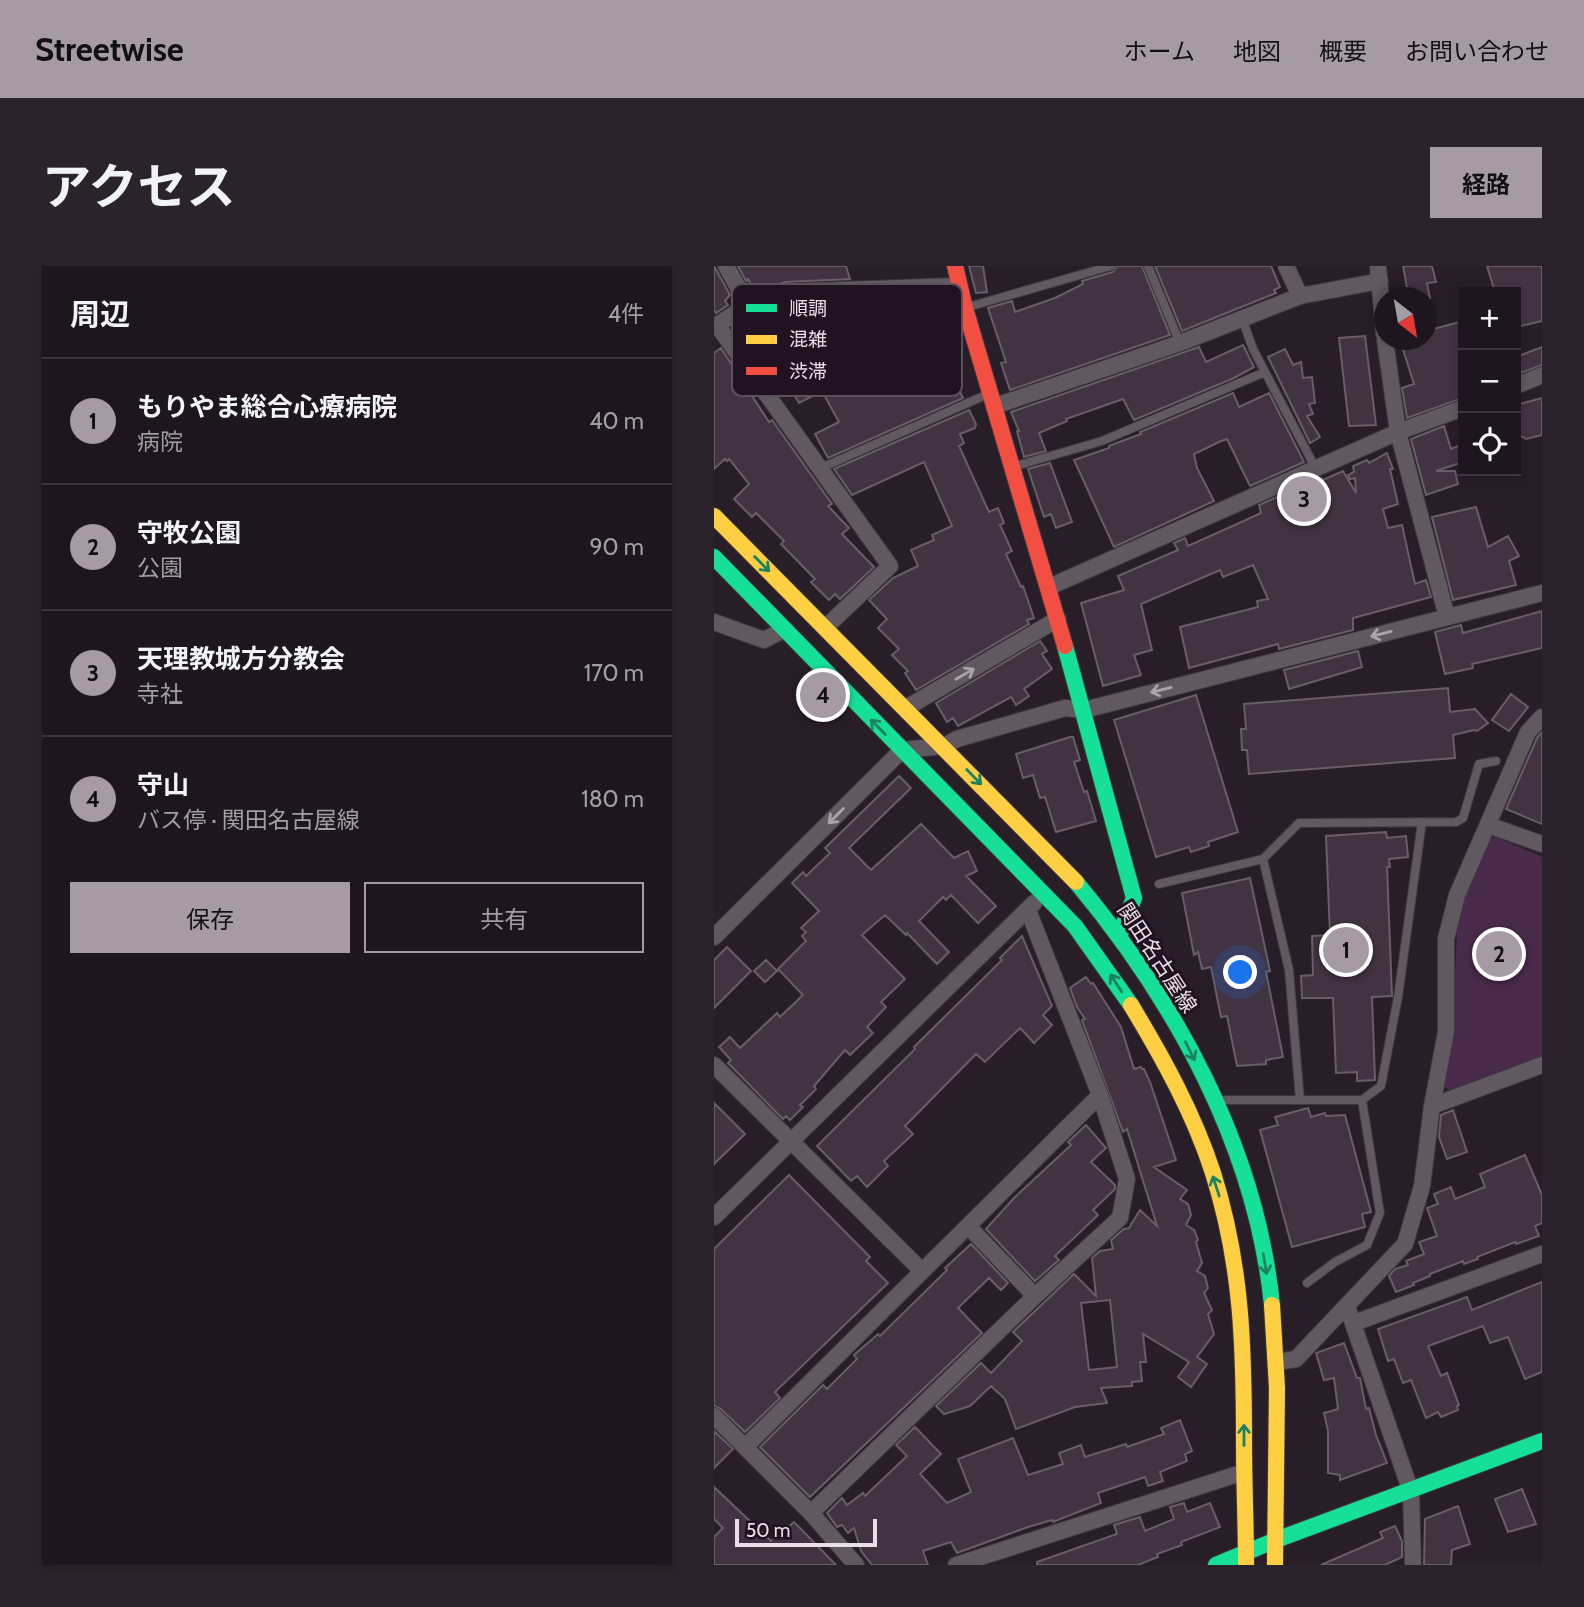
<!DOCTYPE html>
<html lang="ja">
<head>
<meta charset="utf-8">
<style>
	body { margin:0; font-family:Cabin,"Noto Sans JP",sans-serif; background:#2b232b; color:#f1f3f6 }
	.controls { position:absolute; right:21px; top:21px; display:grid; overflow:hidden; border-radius:0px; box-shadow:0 4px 10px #0003 }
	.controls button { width:63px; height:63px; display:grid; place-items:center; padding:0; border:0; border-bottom:2px solid #3c353c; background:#1e161e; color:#f1f3f6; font:35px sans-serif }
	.compass { position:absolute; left:660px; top:21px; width:63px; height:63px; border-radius:50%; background:#1e161e; box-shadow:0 4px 10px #0003; rotate:149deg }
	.scale { position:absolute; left:21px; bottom:18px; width:142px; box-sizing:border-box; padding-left:7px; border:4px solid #eadfe9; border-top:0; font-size:19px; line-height:24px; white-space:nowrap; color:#eadfe9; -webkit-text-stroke:5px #211221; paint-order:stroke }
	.you { position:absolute; left:527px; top:707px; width:24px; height:24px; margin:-18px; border:5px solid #fff; border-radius:50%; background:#1a73e8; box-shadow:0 0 0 10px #1a73e833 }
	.badge { display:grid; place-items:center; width:46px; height:46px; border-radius:50%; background:#a69ba5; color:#111; font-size:23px; font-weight:700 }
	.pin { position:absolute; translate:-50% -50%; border:4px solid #fff; box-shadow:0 2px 7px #0006 }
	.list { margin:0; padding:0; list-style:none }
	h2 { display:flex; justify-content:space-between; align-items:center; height:91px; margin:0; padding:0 28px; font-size:30px }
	h2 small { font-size:23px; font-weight:400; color:#a19fa4 }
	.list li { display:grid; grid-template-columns:46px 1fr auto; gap:21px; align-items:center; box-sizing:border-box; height:126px; padding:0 28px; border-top:2px solid #3c353c }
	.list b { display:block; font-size:26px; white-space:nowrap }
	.list p { margin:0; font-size:23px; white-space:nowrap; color:#a19fa4 }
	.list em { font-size:23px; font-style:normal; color:#a19fa4 }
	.actions { display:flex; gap:14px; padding:21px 28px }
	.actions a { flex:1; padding:16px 0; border:2px solid #a69ba5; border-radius:0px; text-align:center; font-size:24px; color:#a69ba5 }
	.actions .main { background:#a69ba5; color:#111 }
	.icon { flex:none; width:38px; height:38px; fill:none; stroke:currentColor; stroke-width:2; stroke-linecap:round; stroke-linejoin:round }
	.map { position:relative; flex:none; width:828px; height:1299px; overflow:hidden; border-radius:0px }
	header { display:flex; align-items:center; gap:42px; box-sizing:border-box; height:98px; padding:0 35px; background:#a69ba5; color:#111 }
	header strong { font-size:33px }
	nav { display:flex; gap:38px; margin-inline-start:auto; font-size:24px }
	.intro { display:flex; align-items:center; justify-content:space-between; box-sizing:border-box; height:168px; padding:0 42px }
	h1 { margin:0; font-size:49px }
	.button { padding:18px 32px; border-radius:0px; background:#a69ba5; color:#111; font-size:24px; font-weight:700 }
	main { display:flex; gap:42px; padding:0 42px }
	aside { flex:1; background:#1e161e; border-radius:0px; box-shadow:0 4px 10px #0003 }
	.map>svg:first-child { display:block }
	.green { fill:#4a2a4a }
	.building { fill:#423343; stroke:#675e67; stroke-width:2; fill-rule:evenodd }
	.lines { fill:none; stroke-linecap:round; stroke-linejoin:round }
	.lane-casing { stroke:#3f383f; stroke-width:10 }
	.street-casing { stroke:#3f383f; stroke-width:18 }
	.fast-casing { stroke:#3f383f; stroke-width:18 }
	.slow-casing { stroke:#3f383f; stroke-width:18 }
	.jam-casing { stroke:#3f383f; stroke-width:18 }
	.lane { stroke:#605960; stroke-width:8 }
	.street { stroke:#605960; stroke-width:16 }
	.fast { stroke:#16e098; stroke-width:16 }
	.slow { stroke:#ffcf43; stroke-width:16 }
	.jam { stroke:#f24e42; stroke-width:16 }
	.oneway { stroke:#1b8362 }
	.oneway2 { stroke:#aca3ab }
	.labels { text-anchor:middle; stroke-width:6; stroke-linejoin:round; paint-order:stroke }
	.street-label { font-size:21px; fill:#eadfe9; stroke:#211221 }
	.key { fill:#211221; stroke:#5d505d; stroke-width:2 }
	.key-label { font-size:19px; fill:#eadfe9 }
</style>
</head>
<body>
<header>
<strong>Streetwise</strong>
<nav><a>ホーム</a><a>地図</a><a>概要</a><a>お問い合わせ</a></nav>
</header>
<div class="intro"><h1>アクセス</h1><a class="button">経路</a></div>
<main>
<aside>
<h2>周辺<small>4件</small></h2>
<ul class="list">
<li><span class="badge">1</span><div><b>もりやま総合心療病院</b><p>病院</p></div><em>40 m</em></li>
<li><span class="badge">2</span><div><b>守牧公園</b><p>公園</p></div><em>90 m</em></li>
<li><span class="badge">3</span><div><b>天理教城方分教会</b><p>寺社</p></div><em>170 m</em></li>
<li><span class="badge">4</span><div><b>守山</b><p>バス停 · 関田名古屋線</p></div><em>180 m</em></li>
</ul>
<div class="actions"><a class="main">保存</a><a>共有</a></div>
</aside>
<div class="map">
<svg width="828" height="1299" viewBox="0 0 828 1299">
	<rect width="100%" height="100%" fill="#281e28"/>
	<path class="green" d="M781,571L827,590L828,593V792L740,827L729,820L738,765L744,646L774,573Z"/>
	<path class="building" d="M0,0L16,29L11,35L14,39L2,47L0,44Z
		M24,0H132L136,13L71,16L41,28L34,13L32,15Z
		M255,0H269L273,26L262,27Z
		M403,0H428L456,69L296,124L287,97L292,96L274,42L298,35L301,46L341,32L369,18L368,15L399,6Z
		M441,0H557L566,21L560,24L562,27L468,65Z
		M689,0H718L722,16L713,17L716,32H698L696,26L694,27Z
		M773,0H828V55L802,61V26H781Z
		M222,23L229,55L238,80L211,89L226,124L242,117L249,132L114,192L101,168L125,156L108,125L85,137L77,123L84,120L62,74L79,65L61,34L74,29L140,26L144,41L185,25Z
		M749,55V132L693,152L688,122L700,118L686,74H712V65Z
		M651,70L662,159L635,160L625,72Z
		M529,79L540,101L520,112L420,154L409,133L352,153L353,155L325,167L332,185L310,191L303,165H305L297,146L485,81L492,96Z
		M828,81V99L807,107L802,91Z
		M7,82L55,156L58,154L118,238L114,240L135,262L128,268L160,301L126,333L121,328L115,334L97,316L101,313L67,278L70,275L42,247L38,251L20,233L35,218L15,193L13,195L11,193L0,203V87Z
		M571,83L579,99L587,96L589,112L598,111L601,137L595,138L599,148L593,150L606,171L596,177L554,91Z
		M519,127L525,141L555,127L590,196L536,220L513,173L505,176L480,188L483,202L500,235L400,281L360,194L395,182V180L427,168L426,166Z
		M828,132V169L812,173L802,167V139Z
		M255,144L262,158L261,162L246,168L250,177L245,180L275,246L284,242L290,257L286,259L298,285L292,288L307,321L309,320L320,352L313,354L315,358L202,424L191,407L194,405L178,389L185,383L164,362L173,353L155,334L179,312L204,300L197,284L220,274L218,269L238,260L210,196L138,229L120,203Z
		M730,160L737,183L749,178V196L722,205H741L744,218L712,229L697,173Z
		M673,187L679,203H676L684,238L669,243L674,262L688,259L701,318L712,314L717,331L639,352V364L565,383L564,378L475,402L466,361L544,341L543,335L554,333L539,299L509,311L506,304L427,338L438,384L420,389L427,409L389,420L367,337L410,324L404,310L464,284L460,277L471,272L474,280L521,259L547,247L545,239L607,212L609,214L629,205L642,227L641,212L636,213L634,209L640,206L639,200L653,194L655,197Z
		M336,197L358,256L342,262L337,248L330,251L314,203Z
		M762,241L774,281L794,270L805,290L795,295L802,319L739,334L718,251Z
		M828,345V382L758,398L759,402L731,408L721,366L747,359L749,367Z
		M326,375L333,385L328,388L338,403L310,423L315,430L302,439L297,431L244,460L239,452L233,456L222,437Z
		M644,385L648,401L575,423L570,404Z
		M734,422L736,446L761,443L774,457L763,465L760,464L739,469L741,492L535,508L533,484H528L527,463H532L530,438Z
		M797,428L814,441L795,465L778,454Z
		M482,429L524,566L494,576L495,580L477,586L475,581L442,591L400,454Z
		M828,466V558L792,543L823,472Z
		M356,471H359L366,494L360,496L370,526L373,525L382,555L342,566L331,531L326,532L319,509L309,512L302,488Z
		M185,510L197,522L135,582L157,604L207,558L240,592L254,585L263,605L252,610L282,640L264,657L237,629L232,634L229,631L205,655L235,686L223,698L193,667L192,669L171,649L148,669L191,713L167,736L172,741L153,761L159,767L136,789L131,784L100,820L102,823L86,839L89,841L76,854L72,850L69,853L14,797L17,794L5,781L16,771L26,782L63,747L66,751L89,729L64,703L92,675L88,670L92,666L87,662L105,645L78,617L89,606L92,610L116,587L111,582Z
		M672,566L673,572L692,570L694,591L675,593L676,601H673L678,730L658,731L661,814L643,815V806L622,807L619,732H588L587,710L599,709L598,670L616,669L612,570Z
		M536,612L556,705L552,706L569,791L552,794V798L523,800L513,750L507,751L497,701L488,703L484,686L480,689L468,627Z
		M308,670L338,740L329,749L338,759L320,777L306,762L271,796L262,788L191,860L199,868L170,895L174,900L153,921L143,910L137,915L103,880L201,783L200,781L288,694L286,692Z
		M13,681L37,705L0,742V694Z
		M52,694L63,705L51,716L40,705Z
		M372,711L377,718L379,717L407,761L420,803L427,801L428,803H430L436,816L462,894L440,901L473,924L466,933L474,938L477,949L472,959L480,964L484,974L482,976L488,997L483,1005L491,1010L494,1022L490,1027L498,1044L494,1048L500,1068L483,1091L493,1098L477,1121L464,1111L475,1096L429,1068L432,1096H426L428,1115L418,1116V1120L387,1122L393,1137L361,1141L302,1163L291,1133L277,1120L256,1140L230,1148L222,1140L267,1097L277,1107L308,1075L299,1066L360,1008L382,1030L378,992L386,985L399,983L397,974L410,963L415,962L426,944L443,960L413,863L409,866L368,754L371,753L363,741L356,722ZM396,1034L403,1101L375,1104L367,1037Z
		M0,837L31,868L0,898Z
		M594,842L597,851L611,847L612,850L631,849L657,946L648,948L651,961L578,981L546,864L564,859L561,851Z
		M739,844L753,886L733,893L725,871L727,849Z
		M372,859L392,882L377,896L401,919V923L379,944L384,949L341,990L345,994L321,1015L272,963L300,932L357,879L354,876Z
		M811,889L828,929V957L821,960L825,970L802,978L801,976L763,991L764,993L750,998L749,995L716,1008V1010L699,1017L700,1019L682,1026L675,1010L681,1003L694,999L692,995L710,988L705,976L723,970L713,942L724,938L720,928L737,921L741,933L771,921L766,908Z
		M75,909L156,991L152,995L174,1017L61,1126L66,1132L31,1166L7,1143L0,1140V983Z
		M257,978L294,1017L287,1024L275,1012L244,1042L268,1067L96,1231L46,1181L109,1119L113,1123L143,1093L140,1089L164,1068L166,1070L233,1004L231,1002Z
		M828,1016V1106L811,1113L794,1071L776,1077L769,1060L714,1080L727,1110L733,1107L745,1139L743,1140L744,1144L727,1151L724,1146L712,1152L697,1114L689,1117L680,1093L674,1095L664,1063L753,1031L758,1044Z
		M630,1077L643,1112H646L652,1143L655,1142L662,1169L673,1197L626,1214V1209L614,1207V1165L610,1147L624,1143L620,1112L610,1114L602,1087Z
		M466,1154L478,1185L471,1188L473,1195L446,1206L449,1215L434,1220L431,1211L384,1227L387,1237L339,1256L338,1254L314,1261L243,1287L237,1276L209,1285L214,1299H158L147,1285L140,1262L134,1267L128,1259L123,1261L113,1247L128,1232L133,1239L149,1227L151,1230L193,1190L182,1179L201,1161L227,1188L206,1208L233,1237L257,1226L244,1193L299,1172L314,1209L349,1198L345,1187L367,1179L371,1191L412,1178L413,1181L450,1168L447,1162Z
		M0,1165L19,1183L0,1202Z
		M0,1221L57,1275L80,1256L122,1299H0V1271L9,1262L0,1253Z
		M808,1223L822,1258L794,1266L781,1233Z
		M470,1237L473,1246L496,1237L506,1261L467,1276L468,1279L443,1288L444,1291L424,1299H323V1296L403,1268L400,1259L426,1251L431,1265L460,1253L456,1241Z
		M744,1240L756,1278L738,1284L737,1299H710L711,1253Z
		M681,1260L688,1275V1291L671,1299H607L669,1272L666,1266Z"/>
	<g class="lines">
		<g class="lane-casing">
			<path id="lane" d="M434,0L466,77
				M34,39L72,22L242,16
				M254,41L397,0
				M528,53L539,83L602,203
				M302,200L388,175L551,106
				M107,202L274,128
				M549,593L585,557L742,556L749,552L765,498L782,495
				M445,618L549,593L575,704L586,834
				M509,834H648L666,947L653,979L621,996L593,1017
				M648,834L667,820L684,731L708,556"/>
		</g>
		<g class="street-casing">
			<path id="street" d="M572,0L586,30
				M664,0L670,68
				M3,59L176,300L112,361
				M0,61L34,39L12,0
				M671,74L684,166L733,351
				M802,120L828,109
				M281,140L466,77L586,30L666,15
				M335,321L684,166L749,142
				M0,356L50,374L69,364
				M192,442L344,353
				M774,559L828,578
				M0,671L188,484L230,480L243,473L351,442L370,444L828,327
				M0,799L207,1004
				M718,840L828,799
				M0,951L320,637
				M254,960L321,1030
				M633,1040L697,1226L699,1299
				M640,1057L828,988
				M563,1096L582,1093L691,978L708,920L718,840L732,766V673L743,629L814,466L828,451
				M0,1150L97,1247L142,1299
				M32,1180L386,829
				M97,1247L321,1030L406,952L413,913L386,829L314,644
				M242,1299L530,1206"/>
		</g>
		<g class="fast-casing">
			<path id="fast" d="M0,291L361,660L417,739
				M351,380L420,632L406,668
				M362,616C462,736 542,881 558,1039
				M502,1299L562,1274L828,1175"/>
		</g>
		<g class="slow-casing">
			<path id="slow" d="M0,250L362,616
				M417,739C449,792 480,848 499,907C528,999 530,1081 530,1176C530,1217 532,1258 532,1299
				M558,1039L563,1122L561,1299"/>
		</g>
		<g class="jam-casing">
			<path id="jam" d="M241,0L251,42L351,380"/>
		</g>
		<use href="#lane" class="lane"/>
		<use href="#street" class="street"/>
		<use href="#fast" class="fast"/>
		<use href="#slow" class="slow"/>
		<use href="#jam" class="jam"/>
	</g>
	<defs><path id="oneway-shaft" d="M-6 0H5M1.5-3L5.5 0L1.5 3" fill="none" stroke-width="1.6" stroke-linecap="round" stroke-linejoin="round" transform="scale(1.75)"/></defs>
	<g class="oneway">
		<use href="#oneway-shaft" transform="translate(48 298) rotate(45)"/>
		<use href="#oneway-shaft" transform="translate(164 461) rotate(-135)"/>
		<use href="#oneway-shaft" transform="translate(260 511) rotate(46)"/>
		<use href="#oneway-shaft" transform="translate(402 717) rotate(-123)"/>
		<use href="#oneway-shaft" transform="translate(476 785) rotate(63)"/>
		<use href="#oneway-shaft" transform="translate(502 920) rotate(-108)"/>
		<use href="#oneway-shaft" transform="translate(551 998) rotate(80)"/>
		<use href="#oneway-shaft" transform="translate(530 1169) rotate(-90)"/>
	</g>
	<g class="oneway2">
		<use href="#oneway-shaft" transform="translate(667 368) rotate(166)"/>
		<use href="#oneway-shaft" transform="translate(251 408) rotate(-30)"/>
		<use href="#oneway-shaft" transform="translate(447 424) rotate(166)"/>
		<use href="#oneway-shaft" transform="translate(122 550) rotate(135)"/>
	</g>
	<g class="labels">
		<g class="street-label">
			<text transform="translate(443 692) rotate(57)" y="7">関田名古屋線</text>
		</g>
	</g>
	<rect x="18" y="18" width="230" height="112" rx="10" class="key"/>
	<rect x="32" y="38" width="31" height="8" fill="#16e098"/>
	<rect x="32" y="69" width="31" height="9" fill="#ffcf43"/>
	<rect x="32" y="101" width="31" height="8" fill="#f24e42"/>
	<g class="key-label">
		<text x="75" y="49">順調</text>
		<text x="75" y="80">混雑</text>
		<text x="75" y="112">渋滞</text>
	</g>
</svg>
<div class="controls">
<button>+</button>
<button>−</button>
<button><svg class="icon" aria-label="locate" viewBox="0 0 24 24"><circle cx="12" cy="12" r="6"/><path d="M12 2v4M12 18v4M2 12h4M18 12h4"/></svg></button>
</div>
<svg class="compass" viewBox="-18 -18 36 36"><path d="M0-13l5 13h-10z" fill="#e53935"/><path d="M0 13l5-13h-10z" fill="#a19fa4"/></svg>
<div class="scale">50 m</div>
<div class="you"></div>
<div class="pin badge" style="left:632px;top:684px">1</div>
<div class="pin badge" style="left:785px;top:688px">2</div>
<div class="pin badge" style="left:590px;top:233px">3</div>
<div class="pin badge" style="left:109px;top:429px">4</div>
</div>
</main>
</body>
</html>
